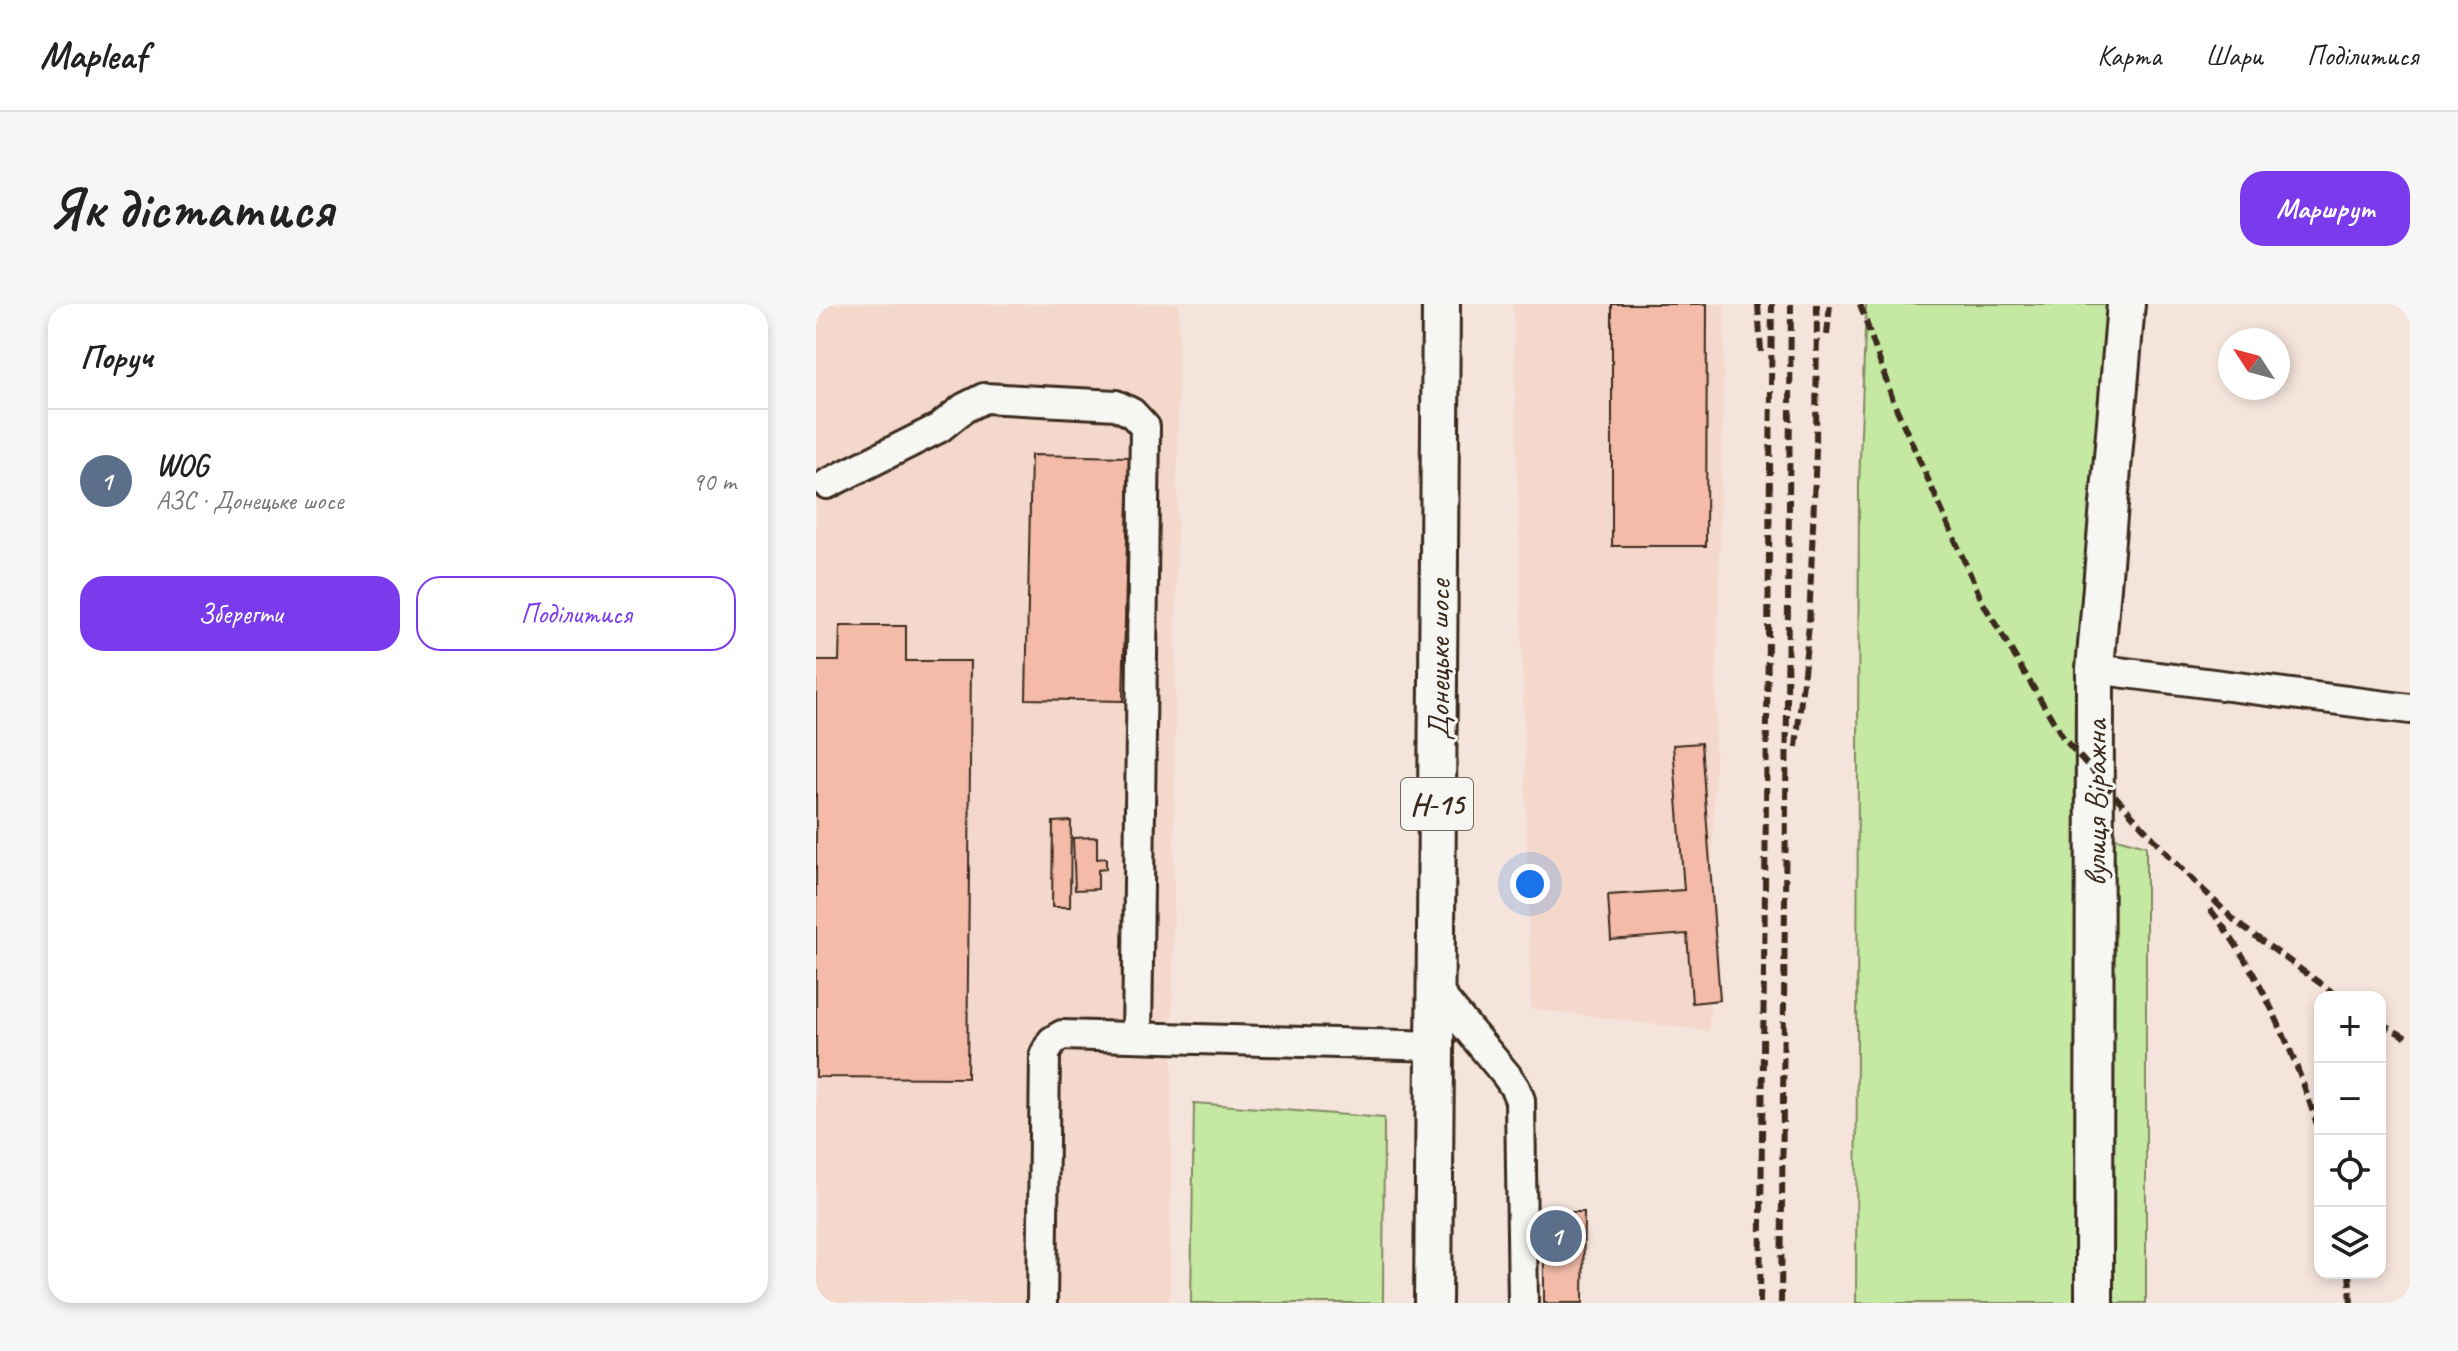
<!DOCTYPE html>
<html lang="uk">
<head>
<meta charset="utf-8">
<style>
	body { margin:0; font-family:Caveat,sans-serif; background:#f6f6f6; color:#222 }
	.controls { position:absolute; right:24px; bottom:24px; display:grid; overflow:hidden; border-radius:16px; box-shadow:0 4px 12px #0003 }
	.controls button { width:72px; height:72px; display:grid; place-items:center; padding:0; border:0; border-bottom:2px solid #e0e0e0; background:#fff; color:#222; font:40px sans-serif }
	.compass { position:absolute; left:1402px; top:24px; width:72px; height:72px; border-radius:50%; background:#fff; box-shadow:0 4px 12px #0003; rotate:306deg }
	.you { position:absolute; left:714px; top:580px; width:28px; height:28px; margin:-20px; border:6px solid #fff; border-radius:50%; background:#1a73e8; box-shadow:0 0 0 12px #1a73e833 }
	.badge { display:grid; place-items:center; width:52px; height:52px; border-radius:50%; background:#7c3aed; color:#fff; font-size:26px; font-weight:700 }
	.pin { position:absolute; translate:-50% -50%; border:4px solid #fff; box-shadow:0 2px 8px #0006 }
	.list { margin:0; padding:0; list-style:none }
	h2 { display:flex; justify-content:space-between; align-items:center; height:104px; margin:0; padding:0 32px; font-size:34px }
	h2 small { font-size:26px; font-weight:400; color:#767676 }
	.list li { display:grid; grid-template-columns:52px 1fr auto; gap:24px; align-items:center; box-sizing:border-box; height:144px; padding:0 32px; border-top:2px solid #e0e0e0 }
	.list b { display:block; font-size:30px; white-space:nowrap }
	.list p { margin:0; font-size:26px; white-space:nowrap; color:#767676 }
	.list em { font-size:26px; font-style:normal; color:#767676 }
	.actions { display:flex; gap:16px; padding:24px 32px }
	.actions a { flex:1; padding:18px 0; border:2px solid #7c3aed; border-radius:24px; text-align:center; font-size:28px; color:#7c3aed }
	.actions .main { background:#7c3aed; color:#fff }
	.icon { flex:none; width:44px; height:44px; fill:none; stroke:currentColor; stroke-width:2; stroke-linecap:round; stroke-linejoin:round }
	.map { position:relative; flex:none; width:1594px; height:999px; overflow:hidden; border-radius:24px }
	header { display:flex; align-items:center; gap:48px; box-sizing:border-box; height:112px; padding:0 40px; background:#fff; border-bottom:2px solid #e0e0e0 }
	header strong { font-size:38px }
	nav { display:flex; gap:44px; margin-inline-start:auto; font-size:28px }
	.intro { display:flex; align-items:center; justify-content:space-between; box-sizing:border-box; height:192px; padding:0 48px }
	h1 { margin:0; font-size:56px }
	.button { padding:20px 36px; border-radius:24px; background:#7c3aed; color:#fff; font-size:28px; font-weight:700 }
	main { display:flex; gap:48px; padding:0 48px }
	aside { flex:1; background:#fff; border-radius:24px; box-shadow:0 4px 12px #0003 }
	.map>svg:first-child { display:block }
	.built { fill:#f4d8cc }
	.green { fill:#c5e8a2; stroke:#808960; stroke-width:2 }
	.building { fill:#f3bba8; stroke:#3b2a1e; stroke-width:2 }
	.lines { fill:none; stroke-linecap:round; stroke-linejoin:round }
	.minor-casing { stroke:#3b2a1e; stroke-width:34 }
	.major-casing { stroke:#3b2a1e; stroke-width:42 }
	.minor { stroke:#f6f6f2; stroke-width:28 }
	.major { stroke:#f6f6f2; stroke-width:36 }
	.rail { stroke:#3b2a1e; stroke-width:6; stroke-dasharray:12 6; stroke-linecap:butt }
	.labels { text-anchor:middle; stroke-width:6; stroke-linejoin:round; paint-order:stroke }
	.shield { fill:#f6f6f2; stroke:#73675e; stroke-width:2 }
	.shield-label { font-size:30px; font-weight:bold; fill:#3b2a1e }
	.street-label { font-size:32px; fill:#3b2a1e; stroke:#f6f6f2 }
</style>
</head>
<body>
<header>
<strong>Mapleaf</strong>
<nav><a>Карта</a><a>Шари</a><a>Поділитися</a></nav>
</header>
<div class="intro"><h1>Як дістатися</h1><a class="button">Маршрут</a></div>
<main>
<aside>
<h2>Поруч<small></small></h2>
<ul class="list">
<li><span class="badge" style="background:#5c6f8a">1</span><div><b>WOG</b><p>АЗС · Донецьке шосе</p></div><em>90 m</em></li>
</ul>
<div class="actions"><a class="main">Зберегти</a><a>Поділитися</a></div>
</aside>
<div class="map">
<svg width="1594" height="999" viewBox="0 0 1594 999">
	<rect width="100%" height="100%" fill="#f5e4dc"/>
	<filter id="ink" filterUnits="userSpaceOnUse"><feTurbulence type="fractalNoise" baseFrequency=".0125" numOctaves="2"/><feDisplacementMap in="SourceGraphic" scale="16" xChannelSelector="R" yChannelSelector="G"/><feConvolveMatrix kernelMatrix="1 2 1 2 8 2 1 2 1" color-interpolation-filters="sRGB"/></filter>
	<g filter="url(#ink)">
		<path class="built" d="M0,0H363L354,999H0Z
			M697,0H909L893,727L715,705Z"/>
		<path class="green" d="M1050,0H1310L1279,528L1330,542V999H1040L1043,181Z
			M378,799L568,814L567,999H375Z"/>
		<path class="building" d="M796,0H891L890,242H796Z
			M215,151L313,153L307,397L210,395Z
			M24,322H90V357H155L151,774L0,773V357H23Z
			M885,439L904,696L876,699L871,630L795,636L792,591L868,586L857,441Z
			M255,517L254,603H236L237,518Z
			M281,533V555L290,554V565L282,566V585L259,586L257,534Z
			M713,908H768L767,999H728V956H713Z"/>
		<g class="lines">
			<g class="minor-casing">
				<path id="minor" d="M11,180L123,124L148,104L168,94L300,101L316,109L329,123L321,733
					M1279,365L1594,405
					M619,685L691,772L699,784L704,796L707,999
					M226,999L229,750L236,737L246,731L621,742"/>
			</g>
			<g class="major-casing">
				<path id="major" d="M617,999L625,0
					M1278,999L1279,365L1310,0"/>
			</g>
			<use href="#minor" class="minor"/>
			<use href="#major" class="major"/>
			<path class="rail" d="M942,0L945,48
				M1044,0L1078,99L1167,299L1248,435L1355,554L1421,619L1523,693
				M1011,31L1014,0
				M980,443L993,321L1000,146L1001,0
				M1394,605C1446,671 1479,750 1504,830
				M1564,718L1594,736
				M1533,969L1535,999
				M944,999L956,0
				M965,999L975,0"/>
		</g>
	</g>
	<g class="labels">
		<rect class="shield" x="585" y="474" width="72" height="52" rx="6"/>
		<g class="shield-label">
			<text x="621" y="510">Н-15</text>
		</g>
		<g class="street-label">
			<text transform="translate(622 356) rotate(-90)" y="11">Донецьке шосе</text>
			<text transform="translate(1279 499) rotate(-90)" y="11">вулиця Віражна</text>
		</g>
	</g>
</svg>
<div class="controls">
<button>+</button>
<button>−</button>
<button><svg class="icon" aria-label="locate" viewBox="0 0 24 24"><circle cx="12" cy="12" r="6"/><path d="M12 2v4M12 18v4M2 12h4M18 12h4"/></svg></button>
<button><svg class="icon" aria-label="layers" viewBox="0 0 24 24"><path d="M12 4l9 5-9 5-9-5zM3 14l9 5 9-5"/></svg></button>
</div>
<svg class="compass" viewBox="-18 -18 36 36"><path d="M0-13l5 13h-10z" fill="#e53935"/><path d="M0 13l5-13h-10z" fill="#767676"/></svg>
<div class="you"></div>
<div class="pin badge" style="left:740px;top:932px;background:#5c6f8a">1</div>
</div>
</main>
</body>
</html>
